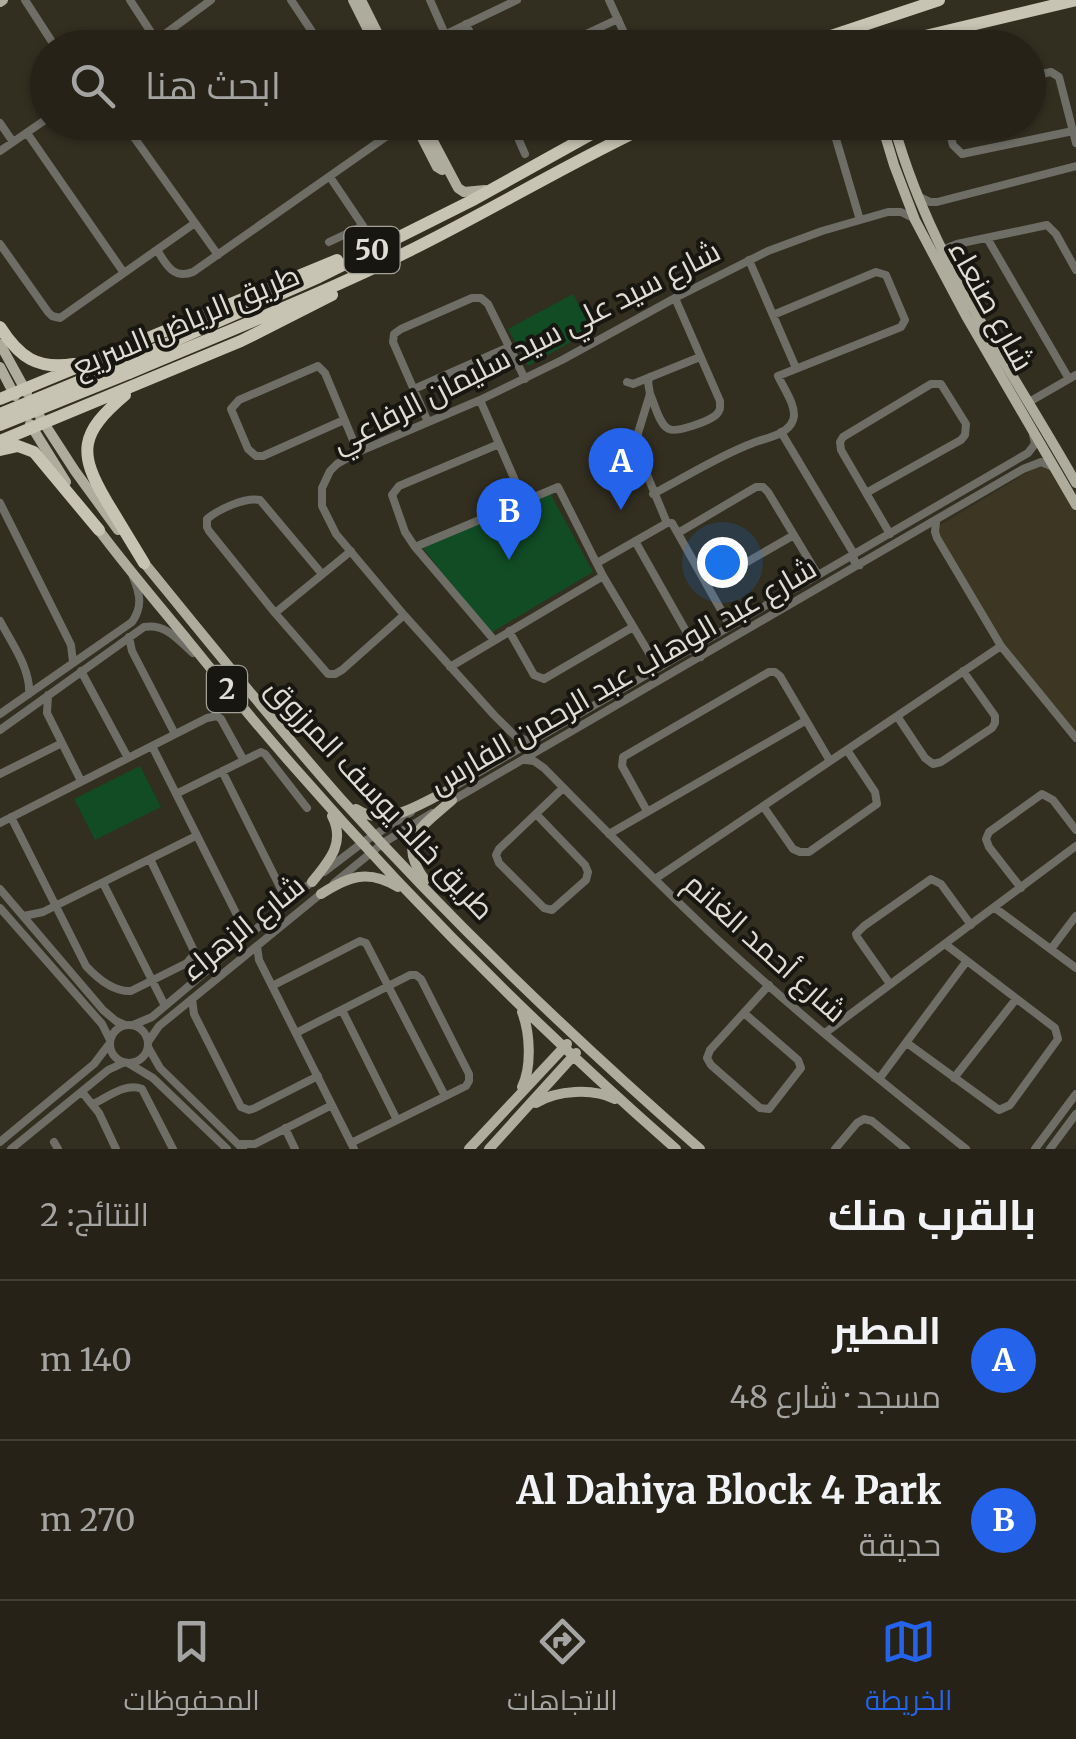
<!DOCTYPE html>
<html lang="ar">
<head>
<meta charset="utf-8">
<style>
	body { margin:0; font-family:Merriweather,Cairo,serif; background:#2e2a21; color:#f1f3f6; direction:rtl }
	.you { position:absolute; left:722px; top:562px; width:35px; height:35px; margin:-25px; border:8px solid #fff; border-radius:50%; background:#1a73e8; box-shadow:0 0 0 15px #1a73e833 }
	.badge { display:grid; place-items:center; width:65px; height:65px; border-radius:50%; background:#2563eb; color:#fff; font-size:32px; font-weight:700 }
	.pin { position:absolute; translate:-50% -82px; filter:drop-shadow(0 2px 5px #0008) }
	.pin::after { content:''; position:absolute; top:52px; width:35px; height:30px; background:inherit; clip-path:polygon(0 0,100% 0,50% 100%) }
	.list { margin:0; padding:0; list-style:none }
	h2 { display:flex; justify-content:space-between; align-items:center; height:130px; margin:0; padding:0 40px; font-size:42px }
	h2 small { font-size:32px; font-weight:400; color:#a4a4a2 }
	.list li { display:grid; grid-template-columns:65px 1fr auto; gap:30px; align-items:center; box-sizing:border-box; height:160px; padding:0 40px; border-top:2px solid #423f37 }
	.list b { display:block; font-size:38px; white-space:nowrap }
	.list p { margin:0; font-size:32px; white-space:nowrap; color:#a4a4a2 }
	.list em { font-size:32px; font-style:normal; color:#a4a4a2 }
	.icon { flex:none; width:55px; height:55px; fill:none; stroke:currentColor; stroke-width:2; stroke-linecap:round; stroke-linejoin:round }
	.map { position:relative; flex:none; width:1076px; height:1149px; overflow:hidden; direction:ltr }
	.search { position:absolute; background:#262218; box-shadow:0 2px 8px #0004; left:30px; right:30px; top:30px; height:110px; display:flex; align-items:center; gap:25px; box-sizing:border-box; padding:0 35px; border-radius:55px; color:#a4a4a2; font-size:38px }
	.sheet { height:450px; background:#262218 }
	nav { display:flex; justify-content:space-around; align-items:center; box-sizing:border-box; height:140px; border-top:2px solid #423f37; background:#262218; font-size:28px; color:#a4a4a2 }
	nav a { display:grid; justify-items:center; gap:5px }
	nav .on { color:#2563eb }
	.map>svg:first-child { display:block }
	.built { fill:#3c3622 }
	.green { fill:#114c25 }
	.lines { fill:none; stroke-linecap:round; stroke-linejoin:round }
	.minor { stroke:#6e6d66; stroke-width:8 }
	.major { stroke:#aeac9d; stroke-width:10 }
	.highway { stroke:#c8c4b3; stroke-width:12 }
	.highway-bridge { stroke:#c8c4b3; stroke-width:12 }
	.labels { text-anchor:middle; stroke-width:8; stroke-linejoin:round; paint-order:stroke }
	.shield { fill:#181610; stroke:#a4a199; stroke-width:2.5 }
	.shield-label { font-size:28px; font-weight:bold; fill:#e0ddd4 }
	.street-label { font-size:30px; fill:#e0ddd4; stroke:#181610 }
</style>
</head>
<body>
<div class="map">
<svg width="1076" height="1149" viewBox="0 0 1076 1149">
	<rect width="100%" height="100%" fill="#322e20"/>
	<path class="built" d="M1041,464H1046L1076,508V736L1005,645L937,532V527Z"/>
	<path class="green" d="M573,294L592,330L528,366L508,329Z
		M550,493L593,572L489,634L423,548Z
		M140,766L161,807L95,840L74,799Z"/>
	<g class="lines">
		<path class="minor" d="M25,0L56,48
			M130,0L156,40
			M291,0L323,48
			M430,0L445,34
			M609,0L631,48
			M466,24L477,48
			M146,48L211,0
			M417,48L517,0
			M556,48L618,19
			M1028,77L1051,72L1059,77L1076,143
			M123,122L218,255
			M374,122L385,137
			M511,122L525,154
			M831,122L860,220
			M947,122L953,145L962,154L1073,131
			M0,123L13,142
			M27,133L124,273
			M0,151L48,118
			M917,196L930,202H937L1076,166
			M987,238L1069,379
			M329,242L363,226L330,177
			M0,244L48,312L52,316L60,318L195,223
			M157,250C166,264 173,280 193,272L407,122
			M942,250L957,244L1047,225L1056,234L1076,270
			M749,260L796,368
			M650,377L648,382L650,394L638,433V453L667,523H672L730,626
			M627,382L633,384L700,357
			M414,389L509,347
			M650,394C655,404 659,425 669,429C677,433 709,421 716,415C721,410 720,408 720,401L675,298
			M480,400L524,501
			M1029,402L1076,375
			M344,420L263,456H256L248,449L231,409L239,400L318,366L325,373L358,452
			M428,422L393,342L394,334L401,329L472,298H481L488,304L525,379
			M781,432L854,554V561L860,565
			M866,493L961,440L965,435L966,424L941,384H931L843,437L840,442L841,450L890,534
			M653,494C686,477 718,456 753,443C765,438 788,435 793,420C798,408 783,387 778,376L901,327L905,320L886,275L876,272L773,315
			M0,503L71,645L73,662
			M936,522L935,532L937,538L1001,646L1076,738
			M678,533L756,487H763L768,492L818,575
			M635,541L695,647L694,652L701,657
			M415,547L558,487L603,576L652,658L664,664
			M597,563L667,523
			M322,574L260,500C245,497 219,509 207,519V527L209,531L275,613L328,674H335L342,670L404,615
			M707,585L794,535
			M275,613L351,551
			M0,621C11,642 31,669 29,694
			M509,631L534,675L544,679L633,627
			M129,637L132,651L175,734
			M494,640L415,547L405,532L392,495L399,486L499,444
			M450,667L603,576
			M81,671L128,758
			M48,695L47,713L81,781
			M0,714L132,622C143,606 140,594 133,577
			M897,716L925,758L933,764L941,762L992,728L995,723V716L963,671
			M0,730L144,627C166,623 178,640 193,653
			M531,742L515,736L494,715L404,615L336,534L322,506V488L330,471L337,464L358,452L480,400L562,360L675,298L768,251L822,231L888,212H901L913,218
			M152,746L241,923V942
			M525,760L534,761L544,768C601,826 659,885 719,941C798,1014 882,1082 966,1149
			M222,771L281,889
			M0,774L62,743
			M445,792L1028,453L1035,444L1033,435
			M176,794L261,752L265,754L307,808
			M448,803L1023,469L1041,462L1051,466
			M763,806L793,849L800,852H809L877,804L875,792L847,750
			M647,811L622,766L623,757L769,672H775L780,676L830,761
			M537,815L585,865L588,872L586,880L552,910L544,908L499,863L496,855L499,849L563,788
			M11,817L86,966C98,979 114,992 131,991L187,963L195,953L150,859
			M0,823L207,718L217,716L221,719L243,759
			M609,834L805,721
			M324,872L362,843L411,812
			M655,879L1001,646
			M103,883L165,1006
			M334,883L383,843L432,813
			M1021,888L989,847L986,839L989,832L1042,794L1053,800L1076,830
			M0,889L103,1010L116,1021L125,1025
			M0,908L102,1024L110,1040
			M995,908L1076,968
			M24,916L43,912L196,836
			M257,946L259,960L354,1149
			M1051,949L1076,916
			M890,984L857,937L856,934L864,926L931,879L941,884L971,925
			M272,986L360,941L366,943L445,1096
			M192,999L194,1014L241,1107L249,1110L255,1108L318,1076
			M342,1010L397,1120
			M744,1013L798,1060L801,1068L769,1109L760,1108L711,1065L707,1058L710,1050L769,985
			M133,1025L152,1017L313,881
			M110 1044a19 19 0 1 1 38 0a19 19 0 1 1-38 0Z
			M296,1033L410,975H416L421,979L469,1074V1081L466,1086L351,1143
			M825,1033L1076,846
			M148,1042L159,1026L323,892
			M907,1043L999,1110L1010,1105L1058,1039L1055,1028L945,944
			M148,1047L160,1068L243,1149
			M128,1063L153,1078L227,1149
			M954,1078L1016,999
			M879,1079L966,962
			M82,1092L99,1113L116,1149
			M93,1104C108,1097 126,1082 142,1089L173,1149
			M285,1128L295,1149
			M0,1142L94,1064L110,1043
			M54,1142L58,1149
			M241,1144H255L332,1105
			M11,1149L108,1070L123,1063
			M835,1149L857,1123L864,1119L872,1121L906,1149
			M1035,1149L1076,1094
			M1050,1149L1076,1114"/>
		<path class="major" d="M353,0L377,48
			M361,0L385,48
			M0,2L3,0
			M414,122L437,167L442,170L446,168
			M423,122L458,188L464,192L485,190
			M881,122L894,165L915,220L966,316L1076,505
			M893,122C928,254 1010,366 1076,483
			M0,344L27,393
			M0,367L15,396
			M40,417L75,471L118,530
			M30,424L66,482
			M95,525C124,564 155,601 186,638C334,823 498,993 676,1149
			M141,559C207,640 272,721 341,799C453,923 574,1039 700,1149
			M356,809C386,829 419,804 447,791
			M425,880C395,840 423,826 452,800
			M312,882C329,861 346,843 332,816
			M321,894C349,876 368,869 398,887
			M522,1087C532,1067 530,1032 522,1012
			M536,1103C557,1090 593,1088 615,1099
			M469,1149L567,1044
			M489,1149L576,1053"/>
		<path class="highway" d="M795,48L939,0
			M875,48L1076,0
			M0,327C19,357 37,370 74,364
			M124,363L319,277L471,201L613,122
			M129,373C225,332 323,294 417,247C497,207 574,160 656,122
			M125,395C80,433 77,452 107,502C119,522 132,543 144,563
			M0,399L337,260
			M0,441L241,341L332,295
			M0,450L18,446L34,452L99,530"/>
		<path class="highway-bridge" d="M0,414L124,363
			M0,425L129,373"/>
	</g>
	<g class="labels">
		<g class="shield">
			<rect x="344.5" y="227" width="55" height="46" rx="8"/>
			<rect x="207" y="666" width="40" height="46" rx="8"/>
		</g>
		<g class="shield-label">
			<text x="372" y="260">50</text>
			<text x="227" y="699">2</text>
		</g>
		<g class="street-label">
			<text transform="translate(991 306) rotate(61)" y="10">شارع صنعاء</text>
			<text transform="translate(186 321) rotate(-23)" y="10">طريق الرياض السريع</text>
			<text transform="translate(526 347) rotate(-27)" y="10">شارع سيد علي سيد سليمان الرفاعي</text>
			<text transform="translate(623 676) rotate(-30)" y="10">شارع عبد الوهاب عبد الرحمن الفارس</text>
			<text transform="translate(380 799) rotate(47)" y="10">طريق خالد يوسف المرزوق</text>
			<text transform="translate(243 928) rotate(-39)" y="10">شارع الزهراء</text>
			<text transform="translate(765 948) rotate(42)" y="10">شارع أحمد الغانم</text>
		</g>
	</g>
</svg>
<div class="you"></div>
<div class="pin badge" style="left:621px;top:510px">A</div>
<div class="pin badge" style="left:509px;top:560px">B</div>
<div class="search"><svg class="icon" aria-label="search" viewBox="0 0 24 24"><circle cx="10" cy="10" r="6"/><path d="M15 15l6 6"/></svg>ابحث هنا</div>
</div>
<section class="sheet">
<h2>بالقرب منك<small>النتائج: 2</small></h2>
<ul class="list">
<li><span class="badge">A</span><div><b>المطير</b><p>مسجد · شارع 48</p></div><em>140 m</em></li>
<li><span class="badge">B</span><div><b>Al Dahiya Block 4 Park</b><p>حديقة</p></div><em>270 m</em></li>
</ul>
</section>
<nav>
<a class="on"><svg class="icon" aria-label="map" viewBox="0 0 24 24"><path d="M3 6l6-2 6 2 6-2v14l-6 2-6-2-6 2zM9 4v14M15 6v14"/></svg>الخريطة</a>
<a><svg class="icon" aria-label="directions" viewBox="0 0 24 24"><path d="M12 3l9 9-9 9-9-9zM9 14v-3h6M13 9l2 2-2 2"/></svg>الاتجاهات</a>
<a><svg class="icon" aria-label="saved" viewBox="0 0 24 24"><path d="M7 4h10v16l-5-4-5 4z"/></svg>المحفوظات</a>
</nav>
</body>
</html>
